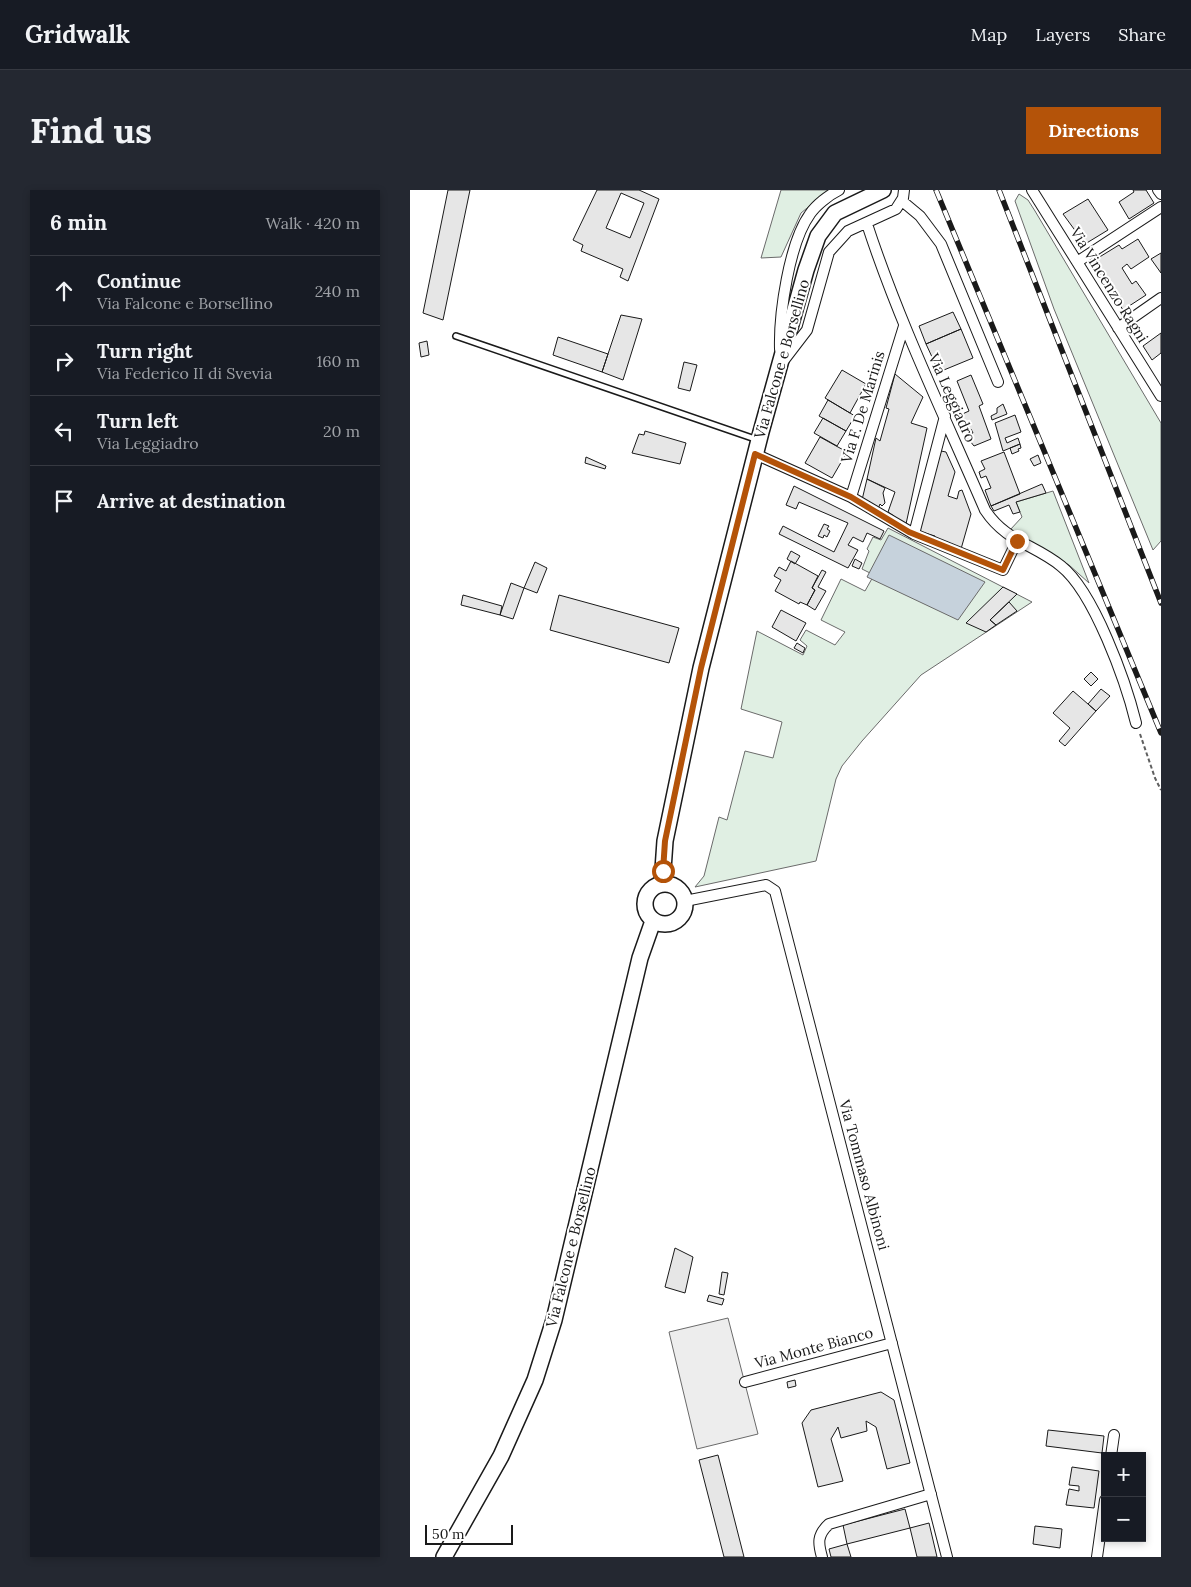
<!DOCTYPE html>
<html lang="en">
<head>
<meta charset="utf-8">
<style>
	body { margin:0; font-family:Lora,serif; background:#242831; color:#f1f3f6 }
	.controls { position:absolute; right:15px; bottom:15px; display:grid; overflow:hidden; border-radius:0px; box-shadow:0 2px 8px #0003 }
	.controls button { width:45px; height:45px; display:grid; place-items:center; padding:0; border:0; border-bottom:1px solid #363941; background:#171b24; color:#f1f3f6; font:25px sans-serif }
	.scale { position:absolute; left:15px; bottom:12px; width:88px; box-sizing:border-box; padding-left:5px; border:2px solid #1a1a1a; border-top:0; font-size:14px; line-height:18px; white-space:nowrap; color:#1a1a1a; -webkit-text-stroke:4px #fff; paint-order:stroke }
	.stop { position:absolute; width:15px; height:15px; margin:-11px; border:4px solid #b45309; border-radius:50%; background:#fff }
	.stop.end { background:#b45309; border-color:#fff; box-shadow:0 1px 5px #0008 }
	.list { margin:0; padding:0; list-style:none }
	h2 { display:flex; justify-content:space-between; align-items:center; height:65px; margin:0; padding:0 20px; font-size:21px }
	h2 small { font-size:16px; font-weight:400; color:#9ea1a6 }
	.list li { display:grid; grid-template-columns:32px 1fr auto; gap:15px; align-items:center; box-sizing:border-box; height:70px; padding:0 20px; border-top:1px solid #363941 }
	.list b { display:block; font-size:19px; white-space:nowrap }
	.list p { margin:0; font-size:16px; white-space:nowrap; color:#9ea1a6 }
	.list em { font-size:16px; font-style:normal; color:#9ea1a6 }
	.icon { flex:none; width:28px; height:28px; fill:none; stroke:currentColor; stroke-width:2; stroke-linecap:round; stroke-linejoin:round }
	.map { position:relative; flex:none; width:751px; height:1367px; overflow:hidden; border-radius:0px }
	header { display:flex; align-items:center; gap:30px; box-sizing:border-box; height:70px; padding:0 25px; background:#171b24; border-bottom:1px solid #363941 }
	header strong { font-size:24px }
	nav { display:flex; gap:28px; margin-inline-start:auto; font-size:18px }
	.intro { display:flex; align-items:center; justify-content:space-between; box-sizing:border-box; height:120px; padding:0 30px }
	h1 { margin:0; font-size:35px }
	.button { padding:12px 22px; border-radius:0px; background:#b45309; color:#fff; font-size:18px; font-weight:700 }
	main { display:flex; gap:30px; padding:0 30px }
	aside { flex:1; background:#171b24; border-radius:0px; box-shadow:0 2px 8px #0003 }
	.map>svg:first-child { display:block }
	.green { fill:#e0efe3; stroke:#6a6a6a }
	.parking { fill:#ededed; stroke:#6a6a6a }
	.water { fill:#c6d2dc; stroke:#6a6a6a }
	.building { fill:#e6e6e6; stroke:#1a1a1a; fill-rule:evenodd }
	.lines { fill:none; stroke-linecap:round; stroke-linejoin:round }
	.service-casing { stroke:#1a1a1a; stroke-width:8 }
	.minor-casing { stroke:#1a1a1a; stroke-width:12 }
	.secondary-casing { stroke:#1a1a1a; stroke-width:18 }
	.path { stroke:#5f5f5f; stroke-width:2; stroke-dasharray:4 2.5; stroke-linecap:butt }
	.service { stroke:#fff; stroke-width:5 }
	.minor { stroke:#fff; stroke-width:10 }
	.secondary { stroke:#fff; stroke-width:15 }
	.rail-casing { stroke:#1a1a1a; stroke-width:5.5 }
	.rail { stroke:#fff; stroke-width:4; stroke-dasharray:11; stroke-linecap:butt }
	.route { stroke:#b45309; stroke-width:6 }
	.labels { text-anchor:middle; stroke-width:4; stroke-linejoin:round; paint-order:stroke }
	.street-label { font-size:15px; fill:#1a1a1a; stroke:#fff }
</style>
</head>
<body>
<header>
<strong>Gridwalk</strong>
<nav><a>Map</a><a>Layers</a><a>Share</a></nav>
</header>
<div class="intro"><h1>Find us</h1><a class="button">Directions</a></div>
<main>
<aside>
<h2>6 min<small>Walk · 420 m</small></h2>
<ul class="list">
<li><svg class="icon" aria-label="ahead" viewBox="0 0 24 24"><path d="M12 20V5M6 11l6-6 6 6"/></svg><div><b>Continue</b><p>Via Falcone e Borsellino</p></div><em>240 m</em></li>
<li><svg class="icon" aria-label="right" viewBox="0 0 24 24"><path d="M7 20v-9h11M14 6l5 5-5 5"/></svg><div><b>Turn right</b><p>Via Federico II di Svevia</p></div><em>160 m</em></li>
<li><svg class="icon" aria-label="left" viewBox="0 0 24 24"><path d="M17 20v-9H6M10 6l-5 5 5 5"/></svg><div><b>Turn left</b><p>Via Leggiadro</p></div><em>20 m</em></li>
<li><svg class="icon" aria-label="arrive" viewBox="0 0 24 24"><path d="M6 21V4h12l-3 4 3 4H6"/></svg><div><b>Arrive at destination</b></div></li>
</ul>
</aside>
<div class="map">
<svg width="751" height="1367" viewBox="0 0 751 1367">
	<rect width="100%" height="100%" fill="#fff"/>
	<path class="green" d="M371,0H419L391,23L371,67L351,68Z
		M609,4L618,10L625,21L751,233V351L743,360L644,119L605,11Z
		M643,301L679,393L659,375L600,340L612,327L606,312Z
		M478,338L622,412L511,485L452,551L432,576L426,589L406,671L285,697L294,686L309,627L317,630L335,561L363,568L372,532L331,519L347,441L393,465L397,456L390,450L396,440L425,455L435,442L411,430L431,389L455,401L464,385L452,379L459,361L457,359L463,347L471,350Z"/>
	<path class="parking" d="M318,1128L348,1244L287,1259L259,1142Z"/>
	<path class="water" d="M479,345L575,392L548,430L457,387Z"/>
	<path class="building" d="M38,0H60L33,130L13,123Z
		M187,0H229L249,9L218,91L210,87L213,79L171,61L173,55L163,50ZM211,3L234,13L220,48L196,38Z
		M723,0H736L744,13L719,29L709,12L724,2Z
		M678,9L698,40L675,54L653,24Z
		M728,49L739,67L721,79L717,74L712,78L722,94L726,91L736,105L713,120L683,71L709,55L712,59Z
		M751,63V83L741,69Z
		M543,122L551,139L516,154L509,136Z
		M211,125L232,129L213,190L192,182Z
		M551,139L563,168L529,182L516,154Z
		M751,143V163L742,170L733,156Z
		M148,147L198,164L192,182L143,165Z
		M17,151L19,165L11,167L9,153Z
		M274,172L287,175L280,201L268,198Z
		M432,180L456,194L440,223L415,208Z
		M485,184L513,207L501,233L517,238L496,334L485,329L484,326L478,322L485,302L457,289L466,248L470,251L479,219L476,218Z
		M561,185L573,214L569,216L581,249L564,256L556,246L563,243L561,239L555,242L548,226L559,221L547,191Z
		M418,210L445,226L436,241L409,226Z
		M593,214L597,224L582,230L581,226L587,223V218Z
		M605,225L611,242L595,248L597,253L608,248L610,254L593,261L585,233Z
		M413,228L436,241L427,256L404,243Z
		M235,241L276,253L270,274L222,263L229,244L234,245Z
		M410,247L437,262L422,288L395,273Z
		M610,254L611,258L608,259L609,261L602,264L600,258Z
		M531,261L536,262L545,282L538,306L547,309L549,301L552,300L561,324L551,359L524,349L525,346L508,341Z
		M594,262L610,304L581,316L575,300L581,298L576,286L571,288L569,282L575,279L571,271Z
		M628,265L631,273L624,276L620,269Z
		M176,267L196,276L195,279L175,273Z
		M457,289L475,298L473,303L475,313L472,316L470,314L468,319L452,310Z
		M632,294L636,303L606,312L610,322L603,324L599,315L584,321L581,316Z
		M384,296L474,341L470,349L457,343L453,352L443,347L438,355L448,360L438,378L369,344L373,336L424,362L438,333L389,312L386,319L376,315Z
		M414,334L419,336L417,339L420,341L417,347L414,345L413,348L408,346Z
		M381,361L390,366L385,374L377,369Z
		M445,369L452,373L449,379L442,376Z
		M381,371L408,386L402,398L405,400L397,415L390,412L389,414L365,401L371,390L364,386L369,377L376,381Z
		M125,372L137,378L127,403L114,398Z
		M412,380L416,382L408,397L416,401L405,420L397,415L405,400L402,398Z
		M101,393L114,398L103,429L90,425Z
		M593,397L607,404L580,430L586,435L576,442L556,433Z
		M53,405L92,416L90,425L51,415Z
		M149,405L269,438L259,473L140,440Z
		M599,412L607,421L586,435L580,430Z
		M371,420L396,433L386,451L362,437Z
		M387,453L395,458L393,463L384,458Z
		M681,482L688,489L681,496L674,489Z
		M691,499L700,506L686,521L678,514Z
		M663,501L686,521L655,556L649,551L660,538L643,523Z
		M265,1058L283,1067L275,1103L255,1097Z
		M312,1082L318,1083L314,1105L309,1104Z
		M299,1105L314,1109L312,1115L297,1111Z
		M385,1190L386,1196L378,1198L377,1192Z
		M471,1202L484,1210L500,1273L477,1279L466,1237L456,1231L457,1241L431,1248L428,1237L421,1249L433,1291L408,1297L392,1233L401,1220Z
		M638,1240L694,1246L692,1263L636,1256Z
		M308,1265L334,1367H314L289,1270Z
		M662,1277L689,1281L684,1318L656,1315L659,1299L669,1301V1296L659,1295Z
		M495,1319L500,1338L437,1354L433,1335Z
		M519,1333L527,1367H507L500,1338Z
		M625,1336L652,1339L650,1358L623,1354Z
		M437,1354L441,1367H421L419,1359Z"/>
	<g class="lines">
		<g class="service-casing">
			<path id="service" d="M46,146L348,250"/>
		</g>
		<g class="minor-casing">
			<path id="minor" d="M622,0L751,206
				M748,0L751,4
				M492,11L510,26L531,54L588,192
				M457,34C489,132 534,225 575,320C596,352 624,354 651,376C684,402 716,492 726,533
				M667,72L751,17
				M708,138L751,108
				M370,159C369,124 379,53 400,24C406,15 419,5 429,0
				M374,170L397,140L419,62L438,41L486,19L493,8L494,0
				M345,264L441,307L504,344L593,380L607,351
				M441,307L494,136
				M504,344L535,226
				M275,711L356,695L365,701L537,1367
				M335,1192L482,1153
				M701,1266L704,1245
				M412,1367C408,1353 407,1345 419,1334L521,1304
				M687,1367L695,1310"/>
		</g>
		<g class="secondary-casing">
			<path id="secondary" d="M235 714a20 20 0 1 1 40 0a20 20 0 1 1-40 0Z
				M252,694L255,651L291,478L351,242L396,80L408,46L425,23L473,0
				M34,1367L91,1266L125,1190L144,1130L230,768L243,731"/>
		</g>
		<path class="path" d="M730,544L745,588L751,600"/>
		<use href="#service" class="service"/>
		<use href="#minor" class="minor"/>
		<use href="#secondary" class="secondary"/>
		<g class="rail-casing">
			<path id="rail" d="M526,0L751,543
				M589,0L751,413"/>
		</g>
		<use href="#rail" class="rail"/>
	</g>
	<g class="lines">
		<path class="route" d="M253,681L255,651L291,478L345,264L441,307L499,342L593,380L607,351"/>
	</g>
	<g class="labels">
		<g class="street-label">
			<text transform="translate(699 95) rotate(58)" y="5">Via Vincenzo Ragni</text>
			<text transform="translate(372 169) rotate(-74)" y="5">Via Falcone e Borsellino</text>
			<text transform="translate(542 208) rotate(66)" y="5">Via Leggiadro</text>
			<text transform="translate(453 217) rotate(-73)" y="5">Via F. De Marinis</text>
			<text transform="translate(454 985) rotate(75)" y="5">Via Tommaso Albinoni</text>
			<text transform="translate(161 1057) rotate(-76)" y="5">Via Falcone e Borsellino</text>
			<text transform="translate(404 1158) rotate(-15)" y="5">Via Monte Bianco</text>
		</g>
	</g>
</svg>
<div class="controls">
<button>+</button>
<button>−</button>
</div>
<div class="scale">50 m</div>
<div class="stop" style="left:253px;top:681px"></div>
<div class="stop end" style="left:607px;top:351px"></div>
</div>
</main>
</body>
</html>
